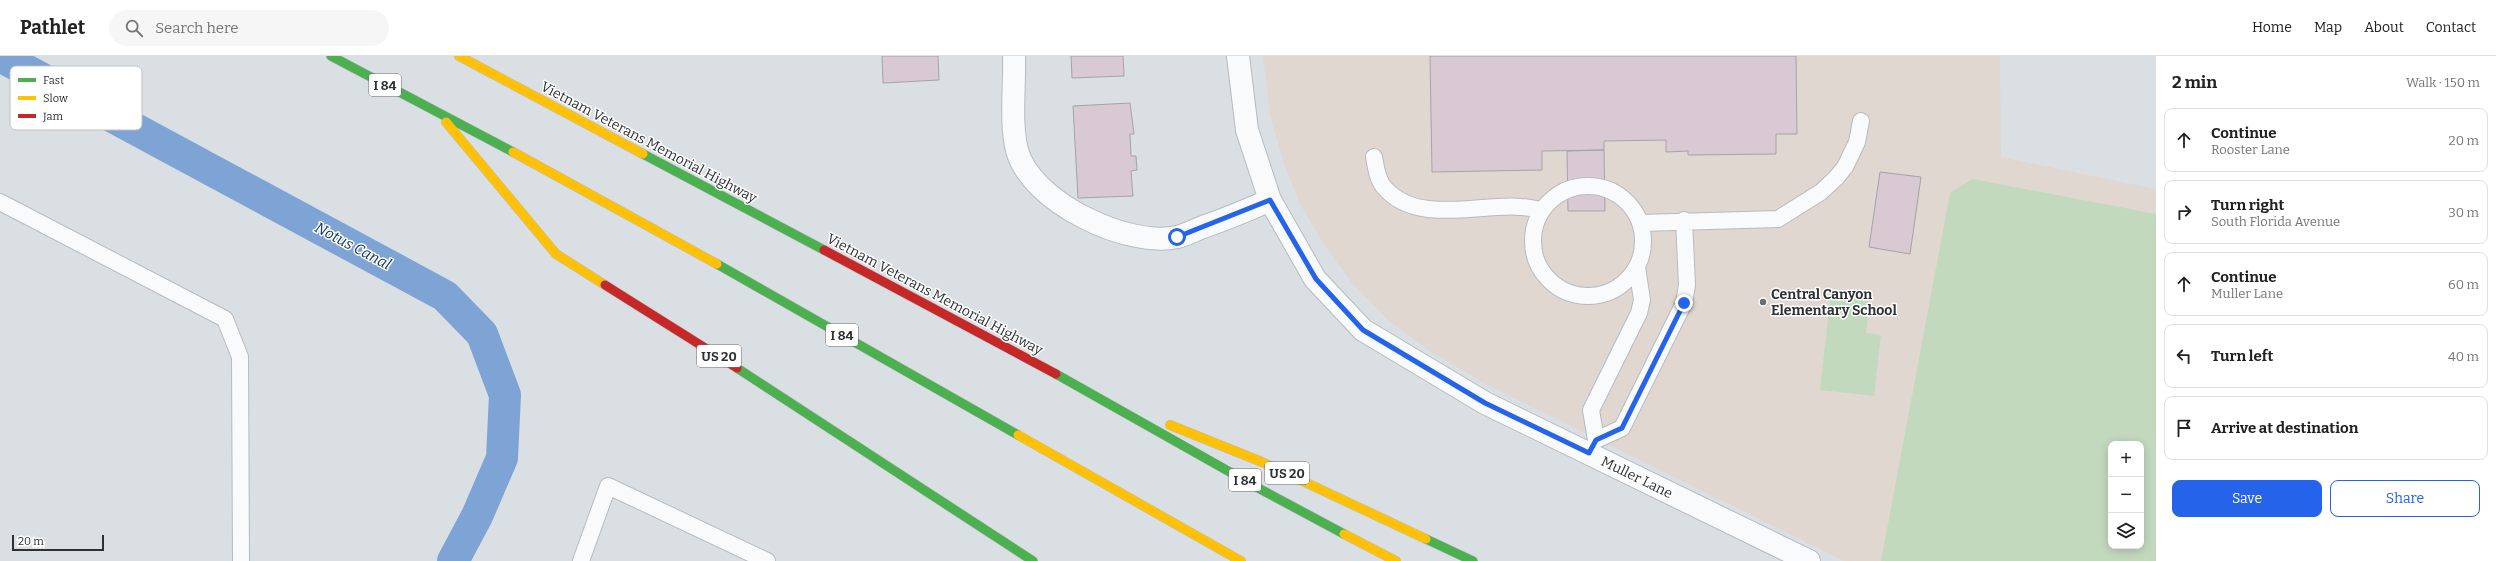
<!DOCTYPE html>
<html lang="en">
<head>
<meta charset="utf-8">
<style>
	body { margin:0; font-family:Bitter,serif; background:#f6f6f6; color:#222 }
	.controls { position:absolute; right:12px; bottom:12px; display:grid; overflow:hidden; border-radius:8px; box-shadow:0 2px 10px #0003 }
	.controls button { width:36px; height:36px; display:grid; place-items:center; padding:0; border:0; border-bottom:1px solid #e0e0e0; background:#fff; color:#222; font:20px sans-serif }
	.scale { position:absolute; left:12px; bottom:10px; width:92px; box-sizing:border-box; padding-left:4px; border:2px solid #2d3134; border-top:0; font-size:11px; line-height:14px; white-space:nowrap; color:#2d3134; -webkit-text-stroke:3px #fff; paint-order:stroke }
	.stop { position:absolute; width:12px; height:12px; margin:-9px; border:3px solid #2563eb; border-radius:50%; background:#fff }
	.stop.end { background:#2563eb; border-color:#fff; box-shadow:0 1px 4px #0008 }
	.list { margin:0; padding:0; list-style:none }
	h2 { display:flex; justify-content:space-between; align-items:center; height:52px; margin:0; padding:0 16px; font-size:17px }
	h2 small { font-size:13px; font-weight:400; color:#767676 }
	.list li { display:grid; grid-template-columns:26px 1fr auto; gap:12px; align-items:center; box-sizing:border-box; height:64px; margin:0 8px 8px; padding:0 8px; border:1px solid #e0e0e0; border-radius:8px }
	.list b { display:block; font-size:15px; white-space:nowrap }
	.list p { margin:0; font-size:13px; white-space:nowrap; color:#767676 }
	.list em { font-size:13px; font-style:normal; color:#767676 }
	.actions { display:flex; gap:8px; padding:12px 16px }
	.actions a { flex:1; padding:9px 0; border:1px solid #2563eb; border-radius:8px; text-align:center; font-size:14px; color:#2563eb }
	.actions .main { background:#2563eb; color:#fff }
	.icon { flex:none; width:22px; height:22px; fill:none; stroke:currentColor; stroke-width:2; stroke-linecap:round; stroke-linejoin:round }
	.map { position:relative; flex:none; width:2156px; height:505px; overflow:hidden }
	header { display:flex; align-items:center; gap:24px; box-sizing:border-box; height:56px; padding:0 20px; background:#fff; border-bottom:1px solid #e0e0e0 }
	header strong { font-size:19px }
	nav { display:flex; gap:22px; margin-inline-start:auto; font-size:14px }
	.search { width:280px; height:36px; background:#f6f6f6; display:flex; align-items:center; gap:10px; box-sizing:border-box; padding:0 14px; border-radius:22px; color:#767676; font-size:15px }
	main { display:flex }
	aside { flex:1; background:#fff }
	.map>svg:first-child { display:block }
	.education { fill:#e0d7d1; fill-rule:evenodd }
	.green { fill:#c3d9be; fill-rule:evenodd }
	.lines { fill:none; stroke-linecap:round; stroke-linejoin:round }
	.canal { stroke:#7ea3d5; stroke-width:32 }
	.building { fill:#d8c9d2; stroke:#a4a4a7 }
	.lane-casing { stroke:#b7bbbf; stroke-width:18 }
	.street-casing { stroke:#b7bbbf; stroke-width:24 }
	.fast-casing { stroke:#b8bbbe; stroke-width:10 }
	.slow-casing { stroke:#b8bbbe; stroke-width:10 }
	.jam-casing { stroke:#b8bbbe; stroke-width:10 }
	.lane { stroke:#f9fafb; stroke-width:16 }
	.street { stroke:#f9fafb; stroke-width:22 }
	.fast { stroke:#4caf50; stroke-width:9 }
	.slow { stroke:#ffc107; stroke-width:9 }
	.jam { stroke:#c62828; stroke-width:9 }
	.route { stroke:#2563eb; stroke-width:5 }
	.poi-dot { fill:#6a6e72; stroke:#fff; stroke-width:1.5 }
	.labels { text-anchor:middle; stroke-width:3; stroke-linejoin:round; paint-order:stroke }
	.shield { fill:#fff; stroke:#6c6f71; stroke-width:1 }
	.shield-label { font-size:13px; font-weight:bold; fill:#2d3134 }
	.street-label { font-size:14px; fill:#2d3134; stroke:#fff }
	.poi-label { font-size:14px; font-weight:bold; fill:#2d3134; stroke:#fff; text-anchor:start }
	.water-label { font-size:15px; font-style:italic; fill:#123562; stroke:#fff }
	.key { fill:#fff; stroke:#c0c1c2; stroke-width:1 }
	.key-label { font-size:11px; fill:#2d3134 }
</style>
</head>
<body>
<header>
<strong>Pathlet</strong>
<div class="search"><svg class="icon" aria-label="search" viewBox="0 0 24 24"><circle cx="10" cy="10" r="6"/><path d="M15 15l6 6"/></svg>Search here</div>
<nav><a>Home</a><a>Map</a><a>About</a><a>Contact</a></nav>
</header>
<main>
<div class="map">
<svg width="2156" height="505" viewBox="0 0 2156 505">
	<rect width="100%" height="100%" fill="#dadfe4"/>
	<path class="education" d="M1263,0H2000L2001,101L2156,133V505H1844L1488,329L1431,296L1389,265L1352,227L1325,190L1301,150L1285,111L1270,60ZM2111,388H2141V490H2111Z"/>
	<path class="green" d="M1973,123L2156,158V505H1881L1950,137ZM2111,388H2141V490H2111Z
		M1831,235L1870,240L1866,277L1881,279L1874,340L1820,334Z"/>
	<g class="lines">
		<path class="canal" d="M0,0L445,240L482,278L505,339L502,402L477,460L453,505"/>
	</g>
	<path class="building" d="M882,0H938L939,24L883,27Z
		M1071,0H1123L1124,20L1072,22Z
		M1430,0H1796L1797,78H1776V98L1688,99V95L1666,96V84L1604,85V94L1542,95V114L1432,116Z
		M1130,47L1134,78H1130L1131,100H1136L1137,114L1131,115L1133,140L1078,142L1073,50Z
		M1604,94L1605,155H1568L1567,95Z
		M1880,116L1921,121L1910,198L1869,191Z"/>
	<g class="lines">
		<g class="lane-casing">
			<path id="lane" d="M1374,101C1376,111 1377,122 1383,130C1415,170 1479,147 1521,151C1528,151 1535,153 1542,154
				M1533 185a55 55 0 1 1 110 0a55 55 0 1 1-110 0Z
				M0,146L225,263L240,301L241,505
				M1641,167L1778,163L1821,136L1836,122L1845,111L1857,86L1861,65
				M1637,211L1642,244L1639,257L1591,354L1596,384L1622,372L1684,247L1687,229L1684,164
				M581,505L608,430L767,505"/>
		</g>
		<g class="street-casing">
			<path id="street" d="M1014,0C1015,29 1010,67 1017,94C1030,146 1128,192 1177,181C1186,179 1195,174 1203,171C1226,163 1248,154 1270,144
				M1238,0L1247,74L1270,144L1315,223L1363,274L1485,347L1809,505"/>
		</g>
		<g class="fast-casing">
			<path id="fast" d="M331,0L513,96
				M643,98L824,194
				M717,208L1018,379
				M737,312L1033,505
				M1056,318L1260,433L1344,478
				M1426,483L1473,505"/>
		</g>
		<g class="slow-casing">
			<path id="slow" d="M459,0L643,98
				M446,66L556,198L605,229
				M513,96L717,208
				M1170,369L1262,406L1426,483
				M1018,379L1241,505
				M1344,478L1396,505"/>
		</g>
		<g class="jam-casing">
			<path id="jam" d="M824,194L1056,318
				M605,229L737,312"/>
		</g>
		<use href="#lane" class="lane"/>
		<use href="#street" class="street"/>
		<use href="#fast" class="fast"/>
		<use href="#slow" class="slow"/>
		<use href="#jam" class="jam"/>
	</g>
	<g class="lines">
		<path class="route" d="M1177,181L1270,144L1316,223L1363,274L1485,347L1589,397L1596,384L1622,372L1684,247"/>
	</g>
	<circle class="poi-dot" cx="1763" cy="246" r="4"/>
	<g class="labels">
		<g class="shield">
			<rect x="369" y="18" width="32" height="22" rx="3"/>
			<rect x="826" y="268" width="32" height="22" rx="3"/>
			<rect x="697" y="289" width="44" height="22" rx="3"/>
			<rect x="1265" y="406" width="44" height="22" rx="3"/>
			<rect x="1229" y="413" width="32" height="22" rx="3"/>
		</g>
		<g class="shield-label">
			<text x="385" y="34">I 84</text>
			<text x="842" y="284">I 84</text>
			<text x="719" y="305">US 20</text>
			<text x="1287" y="422">US 20</text>
			<text x="1245" y="429">I 84</text>
		</g>
		<g class="street-label">
			<text transform="translate(649 86) rotate(28)" y="5">Vietnam Veterans Memorial Highway</text>
			<text transform="translate(935 238) rotate(28)" y="5">Vietnam Veterans Memorial Highway</text>
			<text transform="translate(1637 421) rotate(26)" y="5">Muller Lane</text>
		</g>
		<g class="poi-label">
			<text x="1771" y="243">Central Canyon<tspan x="1771" dy="16">Elementary School</tspan></text>
		</g>
		<g class="water-label">
			<text transform="translate(353 190) rotate(28)" y="5">Notus Canal</text>
		</g>
	</g>
	<rect x="10" y="10" width="132" height="64" rx="6" class="key"/>
	<rect x="18" y="22" width="18" height="4" fill="#4caf50"/>
	<rect x="18" y="40" width="18" height="4" fill="#ffc107"/>
	<rect x="18" y="58" width="18" height="4" fill="#c62828"/>
	<g class="key-label">
		<text x="43" y="28">Fast</text>
		<text x="43" y="46">Slow</text>
		<text x="43" y="64">Jam</text>
	</g>
</svg>
<div class="controls">
<button>+</button>
<button>−</button>
<button><svg class="icon" aria-label="layers" viewBox="0 0 24 24"><path d="M12 4l9 5-9 5-9-5zM3 14l9 5 9-5"/></svg></button>
</div>
<div class="scale">20 m</div>
<div class="stop" style="left:1177px;top:181px"></div>
<div class="stop end" style="left:1684px;top:247px"></div>
</div>
<aside>
<h2>2 min<small>Walk · 150 m</small></h2>
<ul class="list">
<li><svg class="icon" aria-label="ahead" viewBox="0 0 24 24"><path d="M12 20V5M6 11l6-6 6 6"/></svg><div><b>Continue</b><p>Rooster Lane</p></div><em>20 m</em></li>
<li><svg class="icon" aria-label="right" viewBox="0 0 24 24"><path d="M7 20v-9h11M14 6l5 5-5 5"/></svg><div><b>Turn right</b><p>South Florida Avenue</p></div><em>30 m</em></li>
<li><svg class="icon" aria-label="ahead" viewBox="0 0 24 24"><path d="M12 20V5M6 11l6-6 6 6"/></svg><div><b>Continue</b><p>Muller Lane</p></div><em>60 m</em></li>
<li><svg class="icon" aria-label="left" viewBox="0 0 24 24"><path d="M17 20v-9H6M10 6l-5 5 5 5"/></svg><div><b>Turn left</b></div><em>40 m</em></li>
<li><svg class="icon" aria-label="arrive" viewBox="0 0 24 24"><path d="M6 21V4h12l-3 4 3 4H6"/></svg><div><b>Arrive at destination</b></div></li>
</ul>
<div class="actions"><a class="main">Save</a><a>Share</a></div>
</aside>
</main>
</body>
</html>
